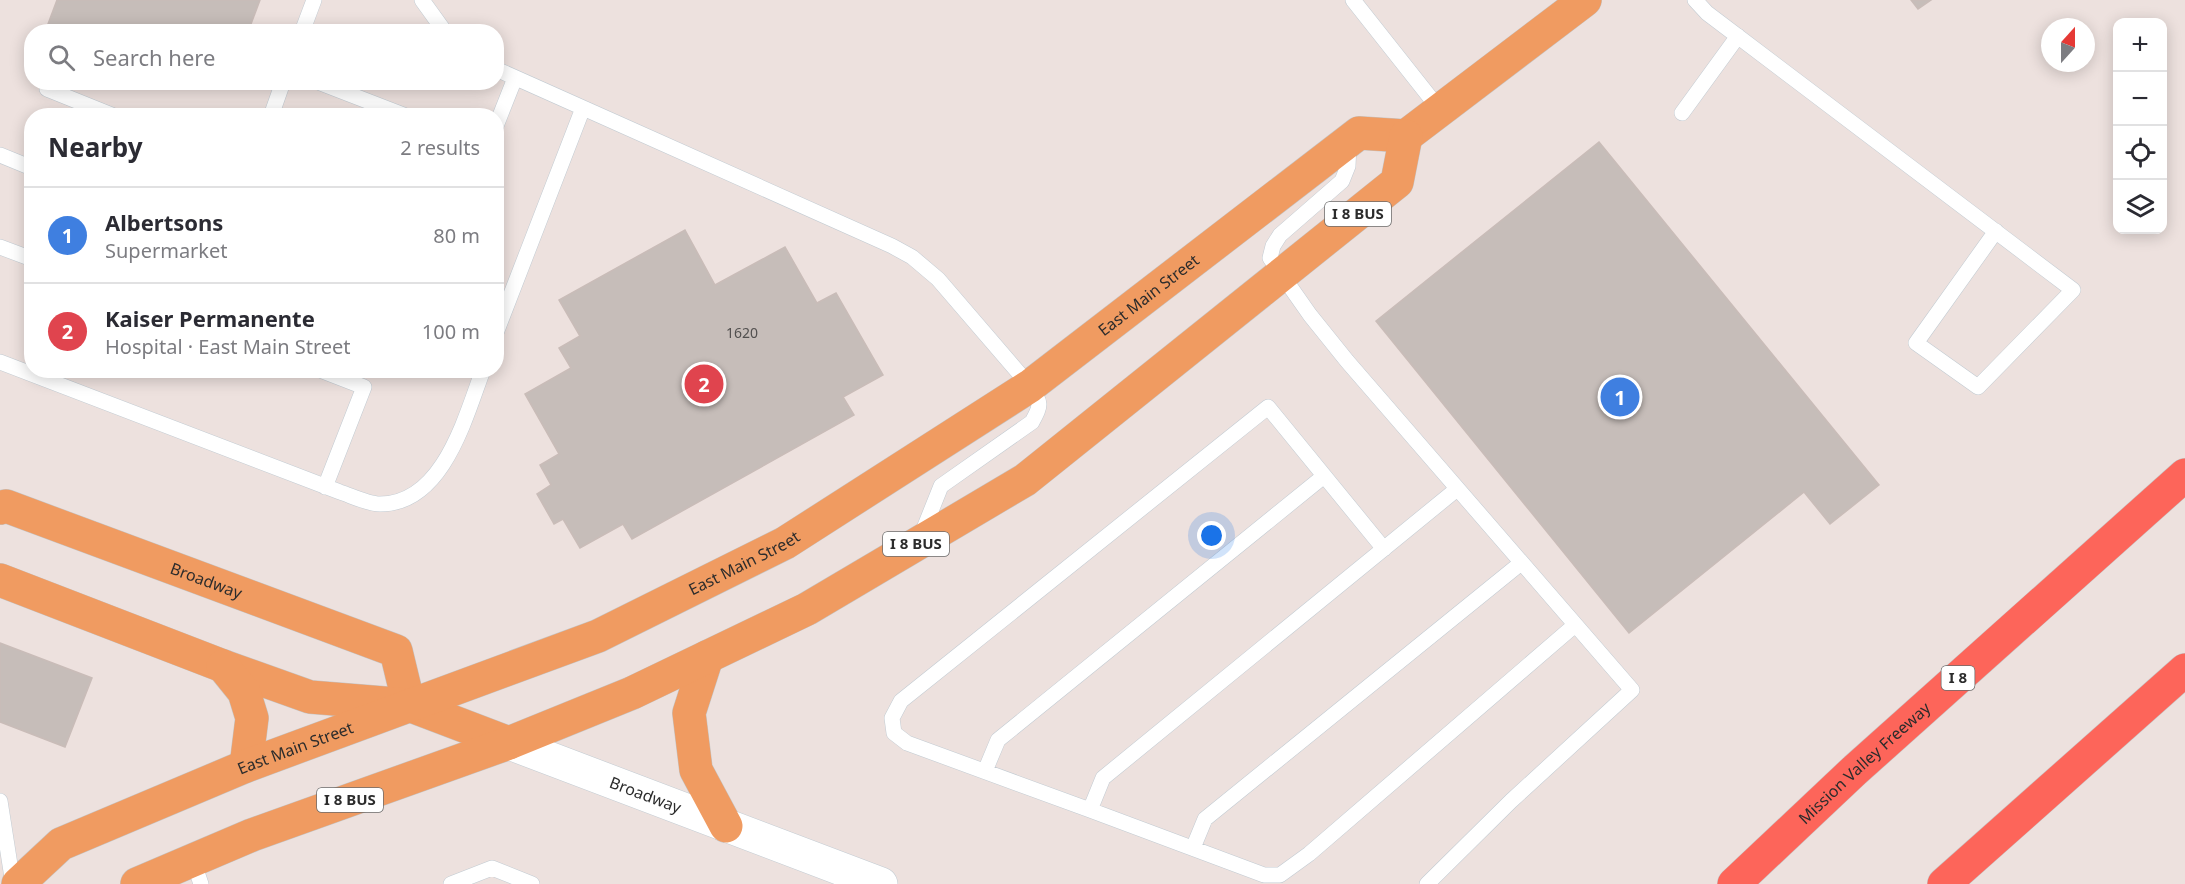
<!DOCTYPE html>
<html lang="en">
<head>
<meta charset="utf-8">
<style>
	body { margin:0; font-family:"Noto Sans",sans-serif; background:#f7f7f7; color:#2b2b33 }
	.controls { position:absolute; right:18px; top:18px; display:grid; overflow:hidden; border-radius:12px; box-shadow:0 3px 15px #0003 }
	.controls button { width:54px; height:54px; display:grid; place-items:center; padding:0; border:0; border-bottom:2px solid #e1e1e2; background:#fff; color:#2b2b33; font:30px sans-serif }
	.compass { position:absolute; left:2041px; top:18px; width:54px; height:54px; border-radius:50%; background:#fff; box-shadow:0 3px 15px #0003; rotate:21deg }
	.you { position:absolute; left:1212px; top:536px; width:21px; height:21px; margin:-15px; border:4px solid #fff; border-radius:50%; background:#1a73e8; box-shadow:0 0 0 9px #1a73e833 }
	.badge { display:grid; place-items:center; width:39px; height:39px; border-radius:50%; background:#db2777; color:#fff; font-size:20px; font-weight:700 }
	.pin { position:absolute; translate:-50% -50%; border:3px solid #fff; box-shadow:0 2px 6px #0006 }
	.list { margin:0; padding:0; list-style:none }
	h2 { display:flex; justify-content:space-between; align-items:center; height:78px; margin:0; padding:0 24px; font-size:26px }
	h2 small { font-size:20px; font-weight:400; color:#7c7c81 }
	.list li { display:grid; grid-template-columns:39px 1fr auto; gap:18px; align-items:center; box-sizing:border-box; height:96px; padding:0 24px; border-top:2px solid #e1e1e2 }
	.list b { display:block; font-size:22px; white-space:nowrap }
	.list p { margin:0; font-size:20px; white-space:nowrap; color:#7c7c81 }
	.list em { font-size:20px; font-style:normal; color:#7c7c81 }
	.icon { flex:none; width:33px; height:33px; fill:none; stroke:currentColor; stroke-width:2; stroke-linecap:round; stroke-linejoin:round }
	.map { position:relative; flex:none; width:2185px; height:884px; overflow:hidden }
	.search { position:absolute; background:#fff; box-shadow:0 3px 15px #0003; left:24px; top:24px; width:480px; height:66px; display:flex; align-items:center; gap:15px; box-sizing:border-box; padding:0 21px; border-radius:24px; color:#7c7c81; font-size:22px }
	.panel { position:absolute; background:#fff; box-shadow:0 3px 15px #0003; left:24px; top:108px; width:480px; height:270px; border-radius:24px }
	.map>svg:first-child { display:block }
	.building { fill:#c6bdb9; stroke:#c9bcb8; stroke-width:1.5 }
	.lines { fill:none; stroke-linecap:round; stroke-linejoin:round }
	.lane-casing { stroke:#c2cbd2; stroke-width:16 }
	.secondary-casing { stroke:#c2cbd2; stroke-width:34 }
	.primary-casing { stroke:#c4c4c4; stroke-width:34 }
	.highway-casing { stroke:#c4c4c4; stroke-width:34 }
	.lane { stroke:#fff; stroke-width:15 }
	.secondary { stroke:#fff; stroke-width:33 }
	.primary { stroke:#f09b61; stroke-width:33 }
	.highway { stroke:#fd655a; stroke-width:33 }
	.labels { text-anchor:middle; stroke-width:4.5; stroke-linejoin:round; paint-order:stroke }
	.number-label { font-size:14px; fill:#52504f }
	.shield { fill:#fff; stroke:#6b6b6b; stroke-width:1.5 }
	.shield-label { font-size:15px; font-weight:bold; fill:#2c2c2c }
	.street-label { font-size:16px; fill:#2c2c2c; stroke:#fff }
</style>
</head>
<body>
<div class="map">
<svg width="2185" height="884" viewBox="0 0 2185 884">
	<rect width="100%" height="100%" fill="#ede1de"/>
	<path class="building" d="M57,0H260L248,32H45Z
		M1911,0H1931L1918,9Z
		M1599,142L1879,485L1830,524L1804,492L1629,633L1376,321Z
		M685,230L715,285L785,247L817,303L836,293L883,375L843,397L854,415L632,539L623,524L580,548L563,519L554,524L537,494L551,485L540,465L559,454L525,394L571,368L559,348L580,336L559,300Z
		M0,643L92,678L65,747L0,722Z"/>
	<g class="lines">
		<g class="lane-casing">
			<path id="lane" d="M422,0L445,32
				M1353,0L1440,110
				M1695,0L1707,13L2073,290L1978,387L1916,343L1996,231
				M302,32L314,0
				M496,69L892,246L912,257L938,279L1030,386C1041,403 1042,404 1032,422L941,486L921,536
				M318,82L406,116
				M47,89L114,116
				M1682,113L1738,36
				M271,116L283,82
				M496,126L515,78
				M1349,143L1348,166L1342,181L1280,235L1273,246L1270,258L1310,315L1347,361L1632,690L1511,801L1427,884
				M0,155L32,168
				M0,247L32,259
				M496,333L583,108
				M0,362L340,492C352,496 368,504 380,504C443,504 465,418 483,370
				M320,370L364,387L325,487
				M1384,549L1268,407L901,701L892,718L894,733L907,743L1090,810L1103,778L1457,489
				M985,771L998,740L1324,476
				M0,801L13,884
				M1090,810L1264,875H1280L1309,854L1575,625
				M1193,848L1205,819L1521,563
				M193,860L201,884
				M451,884L492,868L532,884"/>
		</g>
		<g class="secondary-casing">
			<g id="secondary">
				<path id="s1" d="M509,743L881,884"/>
			</g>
		</g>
		<g class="primary-casing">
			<g id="primary">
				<path id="s2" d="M0,508L6,506L396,651L409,705"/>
				<path d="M0,580L223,666L310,697L409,705L509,743"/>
				<path d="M707,657L689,713L696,770L726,826"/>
				<path d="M223,666L244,692L252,718L246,766"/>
				<path id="s3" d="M18,884L61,844L246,766L598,636L785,543L1030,386L1359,133L1406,136L1585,0"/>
				<path d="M137,884L252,835L509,743L632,693L807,609L1025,480L1397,182L1406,136"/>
			</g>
		</g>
		<g class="highway-casing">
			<g id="highway">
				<path id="s4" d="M1734,884L1855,770L2185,475"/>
				<path d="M1944,884L2185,670"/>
			</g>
		</g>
		<use href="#lane" class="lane"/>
		<use href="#secondary" class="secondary"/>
		<use href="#primary" class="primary"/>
		<use href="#highway" class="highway"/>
	</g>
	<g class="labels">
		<g class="number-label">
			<text x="742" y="338">1620</text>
		</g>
		<g class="shield">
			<rect x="1325" y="202" width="66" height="24" rx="4.5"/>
			<rect x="883" y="532" width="66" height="24" rx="4.5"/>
			<rect x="1941.5" y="666" width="33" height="24" rx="4.5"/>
			<rect x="317" y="788" width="66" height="24" rx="4.5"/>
		</g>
		<g class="shield-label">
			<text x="1358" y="219">I 8 BUS</text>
			<text x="916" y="549">I 8 BUS</text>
			<text x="1958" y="683">I 8</text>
			<text x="350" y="805">I 8 BUS</text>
		</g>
		<g class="street-label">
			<text dy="6" stroke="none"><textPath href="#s3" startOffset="1284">East Main Street</textPath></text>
			<text dy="6" stroke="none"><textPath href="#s3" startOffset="798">East Main Street</textPath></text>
			<text dy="6" stroke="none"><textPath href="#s2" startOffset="220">Broadway</textPath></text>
			<text dy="6" stroke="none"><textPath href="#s3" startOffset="312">East Main Street</textPath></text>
			<text dy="6" stroke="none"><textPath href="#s4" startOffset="178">Mission Valley Freeway</textPath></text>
			<text dy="6" stroke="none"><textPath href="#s1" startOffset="146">Broadway</textPath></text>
		</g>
	</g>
</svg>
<div class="controls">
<button>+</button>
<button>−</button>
<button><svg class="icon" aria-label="locate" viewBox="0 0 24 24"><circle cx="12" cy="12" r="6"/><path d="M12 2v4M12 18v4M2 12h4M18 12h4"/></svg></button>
<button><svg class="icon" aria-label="layers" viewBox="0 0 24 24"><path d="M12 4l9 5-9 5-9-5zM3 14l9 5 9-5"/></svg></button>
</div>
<svg class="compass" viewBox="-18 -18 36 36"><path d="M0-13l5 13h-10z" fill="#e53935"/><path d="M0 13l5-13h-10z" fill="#7c7c81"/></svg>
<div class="you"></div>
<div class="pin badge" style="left:1620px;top:397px;background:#3f7fe0">1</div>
<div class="pin badge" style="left:704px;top:384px;background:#e0444e">2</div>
<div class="search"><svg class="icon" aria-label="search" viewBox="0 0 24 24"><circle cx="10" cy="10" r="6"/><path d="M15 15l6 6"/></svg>Search here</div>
<section class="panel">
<h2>Nearby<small>2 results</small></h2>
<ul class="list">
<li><span class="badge" style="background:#3f7fe0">1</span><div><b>Albertsons</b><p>Supermarket</p></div><em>80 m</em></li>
<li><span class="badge" style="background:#e0444e">2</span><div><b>Kaiser Permanente</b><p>Hospital · East Main Street</p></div><em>100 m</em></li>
</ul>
</section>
</div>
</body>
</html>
